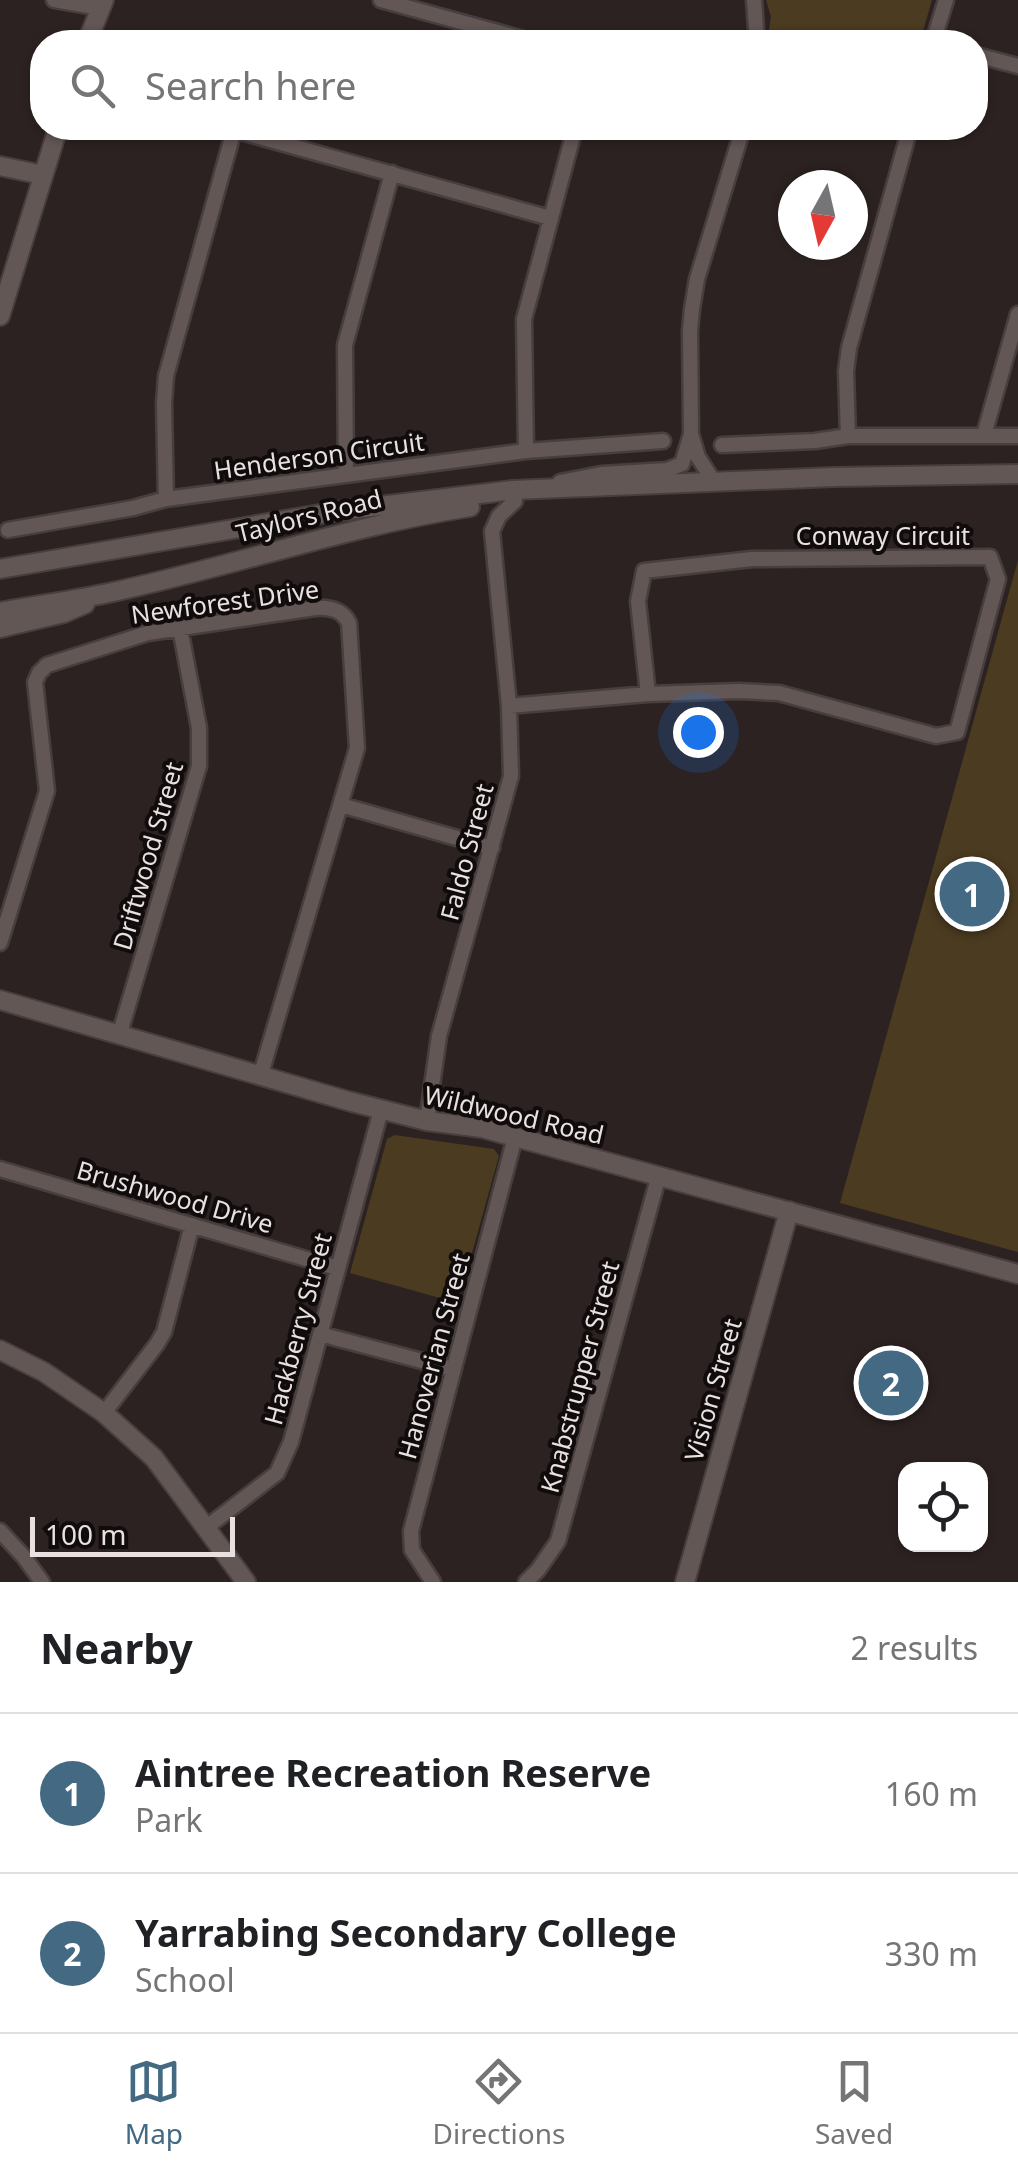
<!DOCTYPE html>
<html lang="en">
<head>
<meta charset="utf-8">
<style>
	body { margin:0; font-family:"Noto Sans",sans-serif; background:#f6f6f6; color:#202124 }
	.controls { position:absolute; right:30px; bottom:30px; display:grid; overflow:hidden; border-radius:20px; box-shadow:0 2px 8px #0004 }
	.controls button { width:90px; height:90px; display:grid; place-items:center; padding:0; border:0; border-bottom:2px solid #e0e0e0; background:#fff; color:#202124; font:50px sans-serif }
	.compass { position:absolute; left:778px; top:170px; width:90px; height:90px; border-radius:50%; background:#fff; box-shadow:0 2px 8px #0004; rotate:188deg }
	.scale { position:absolute; left:30px; bottom:25px; width:205px; box-sizing:border-box; padding-left:10px; border:5px solid #e9e1e1; border-top:0; font-size:28px; line-height:35px; white-space:nowrap; color:#e9e1e1; -webkit-text-stroke:8px #110c0c; paint-order:stroke }
	.you { position:absolute; left:698px; top:732px; width:35px; height:35px; margin:-25px; border:8px solid #fff; border-radius:50%; background:#1a73e8; box-shadow:0 0 0 15px #1a73e833 }
	.badge { display:grid; place-items:center; width:65px; height:65px; border-radius:50%; background:#446982; color:#fff; font-size:32px; font-weight:700 }
	.pin { position:absolute; translate:-50% -50%; border:5px solid #fff; box-shadow:0 2px 10px #0006 }
	.list { margin:0; padding:0; list-style:none }
	h2 { display:flex; justify-content:space-between; align-items:center; height:130px; margin:0; padding:0 40px; font-size:42px }
	h2 small { font-size:32px; font-weight:400; color:#757577 }
	.list li { display:grid; grid-template-columns:65px 1fr auto; gap:30px; align-items:center; box-sizing:border-box; height:160px; padding:0 40px; border-top:2px solid #e0e0e0 }
	.list b { display:block; font-size:38px; white-space:nowrap }
	.list p { margin:0; font-size:32px; white-space:nowrap; color:#757577 }
	.list em { font-size:32px; font-style:normal; color:#757577 }
	.icon { flex:none; width:55px; height:55px; fill:none; stroke:currentColor; stroke-width:2; stroke-linecap:round; stroke-linejoin:round }
	.map { position:relative; flex:none; width:1018px; height:1582px; overflow:hidden }
	.search { position:absolute; background:#fff; box-shadow:0 2px 8px #0004; left:30px; right:30px; top:30px; height:110px; display:flex; align-items:center; gap:25px; box-sizing:border-box; padding:0 35px; border-radius:40px; color:#757577; font-size:38px }
	.sheet { height:450px; background:#fff }
	nav { display:flex; justify-content:space-around; align-items:center; box-sizing:border-box; height:140px; border-top:2px solid #e0e0e0; background:#fff; font-size:28px; color:#757577 }
	nav a { display:grid; justify-items:center; gap:5px }
	nav .on { color:#446982 }
	.map>svg:first-child { display:block }
	.green { fill:#4b3b20 }
	.lines { fill:none; stroke-linecap:round; stroke-linejoin:round }
	.minor-casing { stroke:#473e3e; stroke-width:19 }
	.tertiary-casing { stroke:#473e3e; stroke-width:22 }
	.minor { stroke:#635756; stroke-width:14 }
	.tertiary { stroke:#635756; stroke-width:18 }
	.labels { text-anchor:middle; stroke-width:8; stroke-linejoin:round; paint-order:stroke }
	.street-label { font-size:25px; fill:#e9e1e1; stroke:#110c0c }
</style>
</head>
<body>
<div class="map">
<svg width="1018" height="1582" viewBox="0 0 1018 1582">
	<rect width="100%" height="100%" fill="#2c2221"/>
	<path class="green" d="M766,0H932L920,42H767L771,17Z
		M1018,560V1252L840,1203Z
		M395,1135L494,1149L499,1156L458,1303L350,1273L387,1139Z"/>
	<g class="lines">
		<g class="minor-casing">
			<path id="minor" d="M54,0L100,8
				M381,0L534,42
				M754,0L757,42
				M933,42L946,0
				M976,55L1018,66
				M227,128L550,218
				M910,128L849,348L846,371L848,436H1018
				M234,130L166,376L164,403L166,499L526,451L524,319L575,128
				M691,434L698,457L714,482
				M984,435L1018,314
				M722,445L815,441L848,436
				M526,451L663,441
				M346,474L345,345L392,173
				M560,482L601,474L667,470L682,464L691,434L690,331L692,309L697,279L743,128
				M8,530L133,508L166,499
				M492,531L499,516L515,501
				M509,706L648,694L739,691L779,693L936,736L957,732L998,579L990,557L752,559L644,571L638,601L648,694
				M341,805L492,848
				M0,943L47,791L35,682L39,673L47,665L148,633L315,608C329,607 342,609 349,623L357,748L260,1077
				M119,1036L199,766V728L180,628
				M427,1121L439,1036L511,776L509,706L492,531
				M0,1169L337,1268
				M320,1334L452,1369
				M104,1413L157,1344L164,1332L192,1225
				M207,1527L277,1473L291,1442L381,1110
				M0,1531L24,1557L42,1582
				M433,1582L412,1550L411,1531L515,1137
				M526,1582L538,1570L558,1541L659,1175"/>
		</g>
		<g class="tertiary-casing">
			<path id="tertiary" d="M87,42L104,0
				M0,166L43,175
				M0,316L58,128
				M0,569L338,511L513,490L834,477L1018,474
				M0,612C38,605 76,600 113,592C233,566 349,526 470,507
				M0,628L64,613L85,604
				M0,1000L348,1101L427,1121L482,1128L1018,1274
				M0,1350L44,1372L104,1413L154,1458L246,1582
				M685,1582L789,1211"/>
		</g>
		<use href="#minor" class="minor"/>
		<use href="#tertiary" class="tertiary"/>
	</g>
	<g class="labels">
		<g class="street-label">
			<text transform="translate(319 456) rotate(-8)" y="9">Henderson Circuit</text>
			<text transform="translate(309 516) rotate(-14)" y="9">Taylors Road</text>
			<text x="883" y="545">Conway Circuit</text>
			<text transform="translate(225 602) rotate(-8)" y="9">Newforest Drive</text>
			<text transform="translate(467 852) rotate(-75)" y="9">Faldo Street</text>
			<text transform="translate(148 856) rotate(-74)" y="9">Driftwood Street</text>
			<text transform="translate(514 1115) rotate(13)" y="9">Wildwood Road</text>
			<text transform="translate(175 1197) rotate(16)" y="9">Brushwood Drive</text>
			<text transform="translate(298 1329) rotate(-75)" y="9">Hackberry Street</text>
			<text transform="translate(434 1356) rotate(-75)" y="9">Hanoverian Street</text>
			<text transform="translate(580 1377) rotate(-75)" y="9">Knabstrupper Street</text>
			<text transform="translate(713 1390) rotate(-74)" y="9">Vision Street</text>
		</g>
	</g>
</svg>
<div class="controls">
<button><svg class="icon" aria-label="locate" viewBox="0 0 24 24"><circle cx="12" cy="12" r="6"/><path d="M12 2v4M12 18v4M2 12h4M18 12h4"/></svg></button>
</div>
<svg class="compass" viewBox="-18 -18 36 36"><path d="M0-13l5 13h-10z" fill="#e53935"/><path d="M0 13l5-13h-10z" fill="#757577"/></svg>
<div class="scale">100 m</div>
<div class="you"></div>
<div class="pin badge" style="left:972px;top:894px">1</div>
<div class="pin badge" style="left:891px;top:1383px">2</div>
<div class="search"><svg class="icon" aria-label="search" viewBox="0 0 24 24"><circle cx="10" cy="10" r="6"/><path d="M15 15l6 6"/></svg>Search here</div>
</div>
<section class="sheet">
<h2>Nearby<small>2 results</small></h2>
<ul class="list">
<li><span class="badge">1</span><div><b>Aintree Recreation Reserve</b><p>Park</p></div><em>160 m</em></li>
<li><span class="badge">2</span><div><b>Yarrabing Secondary College</b><p>School</p></div><em>330 m</em></li>
</ul>
</section>
<nav>
<a class="on"><svg class="icon" aria-label="map" viewBox="0 0 24 24"><path d="M3 6l6-2 6 2 6-2v14l-6 2-6-2-6 2zM9 4v14M15 6v14"/></svg>Map</a>
<a><svg class="icon" aria-label="directions" viewBox="0 0 24 24"><path d="M12 3l9 9-9 9-9-9zM9 14v-3h6M13 9l2 2-2 2"/></svg>Directions</a>
<a><svg class="icon" aria-label="saved" viewBox="0 0 24 24"><path d="M7 4h10v16l-5-4-5 4z"/></svg>Saved</a>
</nav>
</body>
</html>
